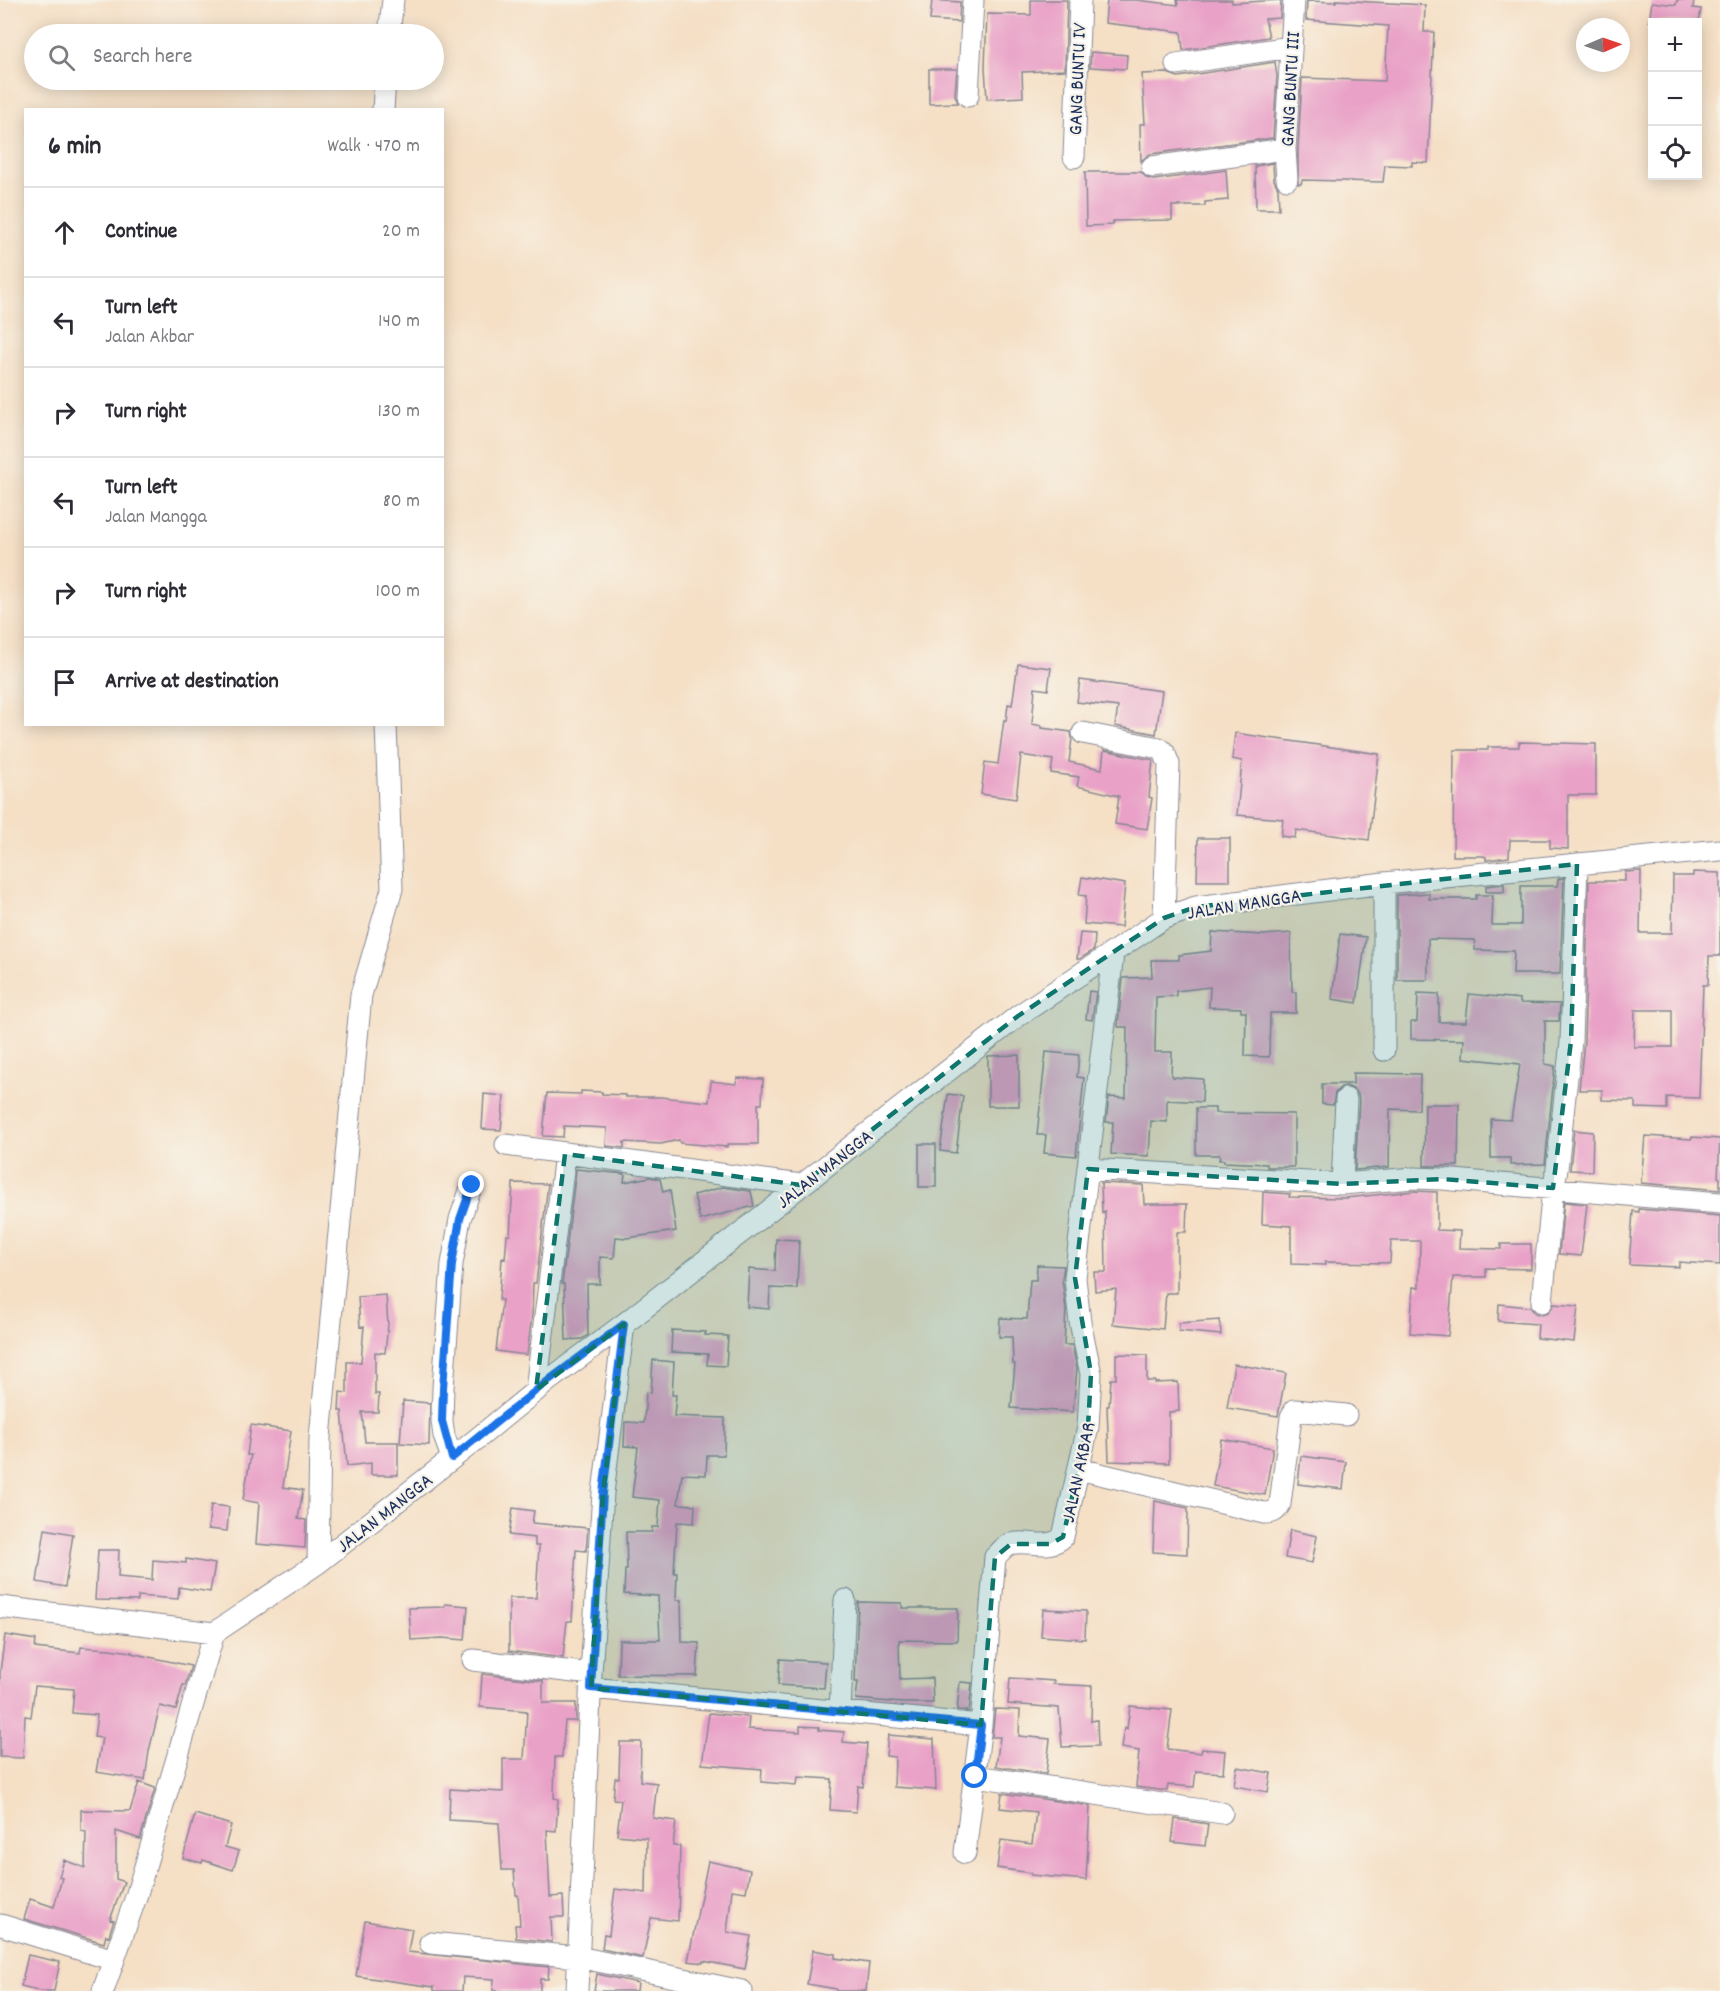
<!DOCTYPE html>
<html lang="en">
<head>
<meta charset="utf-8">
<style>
	body { margin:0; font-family:Dekko,sans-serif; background:#f2f2f3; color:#2b2b33 }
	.controls { position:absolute; right:18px; top:18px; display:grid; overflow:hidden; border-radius:0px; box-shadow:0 3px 15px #0003 }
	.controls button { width:54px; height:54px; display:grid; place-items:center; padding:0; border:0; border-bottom:2px solid #e1e1e2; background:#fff; color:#2b2b33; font:30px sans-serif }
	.compass { position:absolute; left:1576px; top:18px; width:54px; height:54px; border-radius:50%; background:#fff; box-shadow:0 3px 15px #0003; rotate:88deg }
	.stop { position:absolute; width:18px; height:18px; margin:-14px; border:4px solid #1a73e8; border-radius:50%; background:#fff }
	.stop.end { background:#1a73e8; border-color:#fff; box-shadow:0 2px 6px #0008 }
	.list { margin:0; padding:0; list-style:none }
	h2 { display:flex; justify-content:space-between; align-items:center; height:78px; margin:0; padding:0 24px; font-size:26px }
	h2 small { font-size:20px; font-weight:400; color:#7c7c81 }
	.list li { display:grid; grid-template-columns:39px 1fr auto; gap:18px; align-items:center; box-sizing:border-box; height:90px; padding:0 24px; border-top:2px solid #e1e1e2 }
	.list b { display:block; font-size:22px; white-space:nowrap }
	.list p { margin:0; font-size:20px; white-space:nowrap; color:#7c7c81 }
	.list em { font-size:20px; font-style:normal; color:#7c7c81 }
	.icon { flex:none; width:33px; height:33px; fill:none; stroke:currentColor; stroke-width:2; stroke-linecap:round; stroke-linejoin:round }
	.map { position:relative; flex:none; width:1720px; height:1991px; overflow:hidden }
	.search { position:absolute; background:#fff; box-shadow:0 3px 15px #0003; left:24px; top:24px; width:420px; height:66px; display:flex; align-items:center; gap:15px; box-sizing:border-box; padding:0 21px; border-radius:33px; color:#7c7c81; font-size:22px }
	.panel { position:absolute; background:#fff; box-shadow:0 3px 15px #0003; left:24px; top:108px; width:420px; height:618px; border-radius:0px }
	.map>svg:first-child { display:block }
	.building { fill:#e9a1c7; fill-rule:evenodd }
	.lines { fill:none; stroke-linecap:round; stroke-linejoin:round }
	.street-casing { stroke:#888792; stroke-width:23 }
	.street { stroke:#fff; stroke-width:21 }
	.route { stroke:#1a73e8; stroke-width:8 }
	.marked { fill:#0f766e; fill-opacity:0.2; stroke:#0f766e; stroke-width:4.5; stroke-dasharray:12 8; stroke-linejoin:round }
	.labels { text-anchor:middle; stroke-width:4.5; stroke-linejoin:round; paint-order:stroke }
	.street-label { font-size:20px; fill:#1b2f5e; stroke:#f7f3e8 }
</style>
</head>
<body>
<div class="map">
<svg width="1720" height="1991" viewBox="0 0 1720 1991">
	<rect width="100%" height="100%" fill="#f7f3e8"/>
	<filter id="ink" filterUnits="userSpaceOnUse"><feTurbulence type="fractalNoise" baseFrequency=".0167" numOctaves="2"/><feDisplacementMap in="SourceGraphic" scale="12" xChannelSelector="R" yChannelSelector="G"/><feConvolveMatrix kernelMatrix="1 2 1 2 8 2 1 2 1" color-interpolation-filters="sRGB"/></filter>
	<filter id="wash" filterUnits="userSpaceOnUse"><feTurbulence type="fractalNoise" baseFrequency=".008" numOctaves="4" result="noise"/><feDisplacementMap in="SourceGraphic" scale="24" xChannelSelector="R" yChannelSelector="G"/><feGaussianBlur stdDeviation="1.35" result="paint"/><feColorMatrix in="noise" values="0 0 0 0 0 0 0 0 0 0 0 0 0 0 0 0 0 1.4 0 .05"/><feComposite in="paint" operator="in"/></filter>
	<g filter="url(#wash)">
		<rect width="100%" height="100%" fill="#f5dfc5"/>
		<g id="blocks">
			<path class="building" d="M932,0L960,2L959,22L930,20Z
				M1031,0H1067L1065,70L1022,72L1023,97L987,99L985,67L987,14L1031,15Z
				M1107,0H1136L1178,5L1177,0H1232V3L1281,0L1280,18L1265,19L1269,37L1183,50L1181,32L1105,23Z
				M1336,0L1425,5L1424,32H1434L1428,163L1412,162V166L1385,165L1383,182L1302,180L1301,184H1298V149L1302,78L1385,81L1388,26L1306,20L1307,1L1336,2Z
				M1677,0H1694L1693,8L1701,9L1699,22L1649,21L1652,2L1676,5Z
				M1091,52L1127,55L1126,69L1090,67Z
				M1275,62L1277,77L1273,138L1150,154L1141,161L1140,124H1145L1142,74L1167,73L1178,77Z
				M929,69H957L955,95L958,103L929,104Z
				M1273,163L1274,180L1278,188L1279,209H1256L1255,166Z
				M1226,170L1228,200L1205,202V206H1172V220L1113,221V225L1086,226L1085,172H1141L1147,178L1154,180Z
				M1018,664L1051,668L1048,690L1035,688L1032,724L1042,726V728L1071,732L1072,738L1069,762L1102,769L1104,750L1153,760L1149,797L1152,798L1147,829L1115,824L1119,796L1077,786L1079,777L1051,773L1053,760L1021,755L1016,799L981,794L985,762L998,764L1004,720L1006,721L1008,704L1012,705Z
				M1080,680L1162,691L1156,734L1115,726L1118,707L1077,702Z
				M1235,733L1379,754L1369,840L1296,830L1295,838L1281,836L1283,819L1237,815L1242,761L1232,759Z
				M1519,742L1596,744V795H1568V849L1550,848V840H1510L1509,857L1486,860V857L1483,856H1453L1454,750H1488V747H1519Z
				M1198,838H1230V881H1197Z
				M1641,871L1640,933H1672L1673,876H1693V872L1720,873V956H1709L1708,985H1703L1699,1098L1667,1097V1109L1635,1108V1101L1602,1100V1090H1579L1584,1042L1589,881H1625V872ZM1635,1010H1672V1047H1634Z
				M1082,877L1125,884L1121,927L1084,924L1086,896L1079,895Z
				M1564,878L1560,974H1513L1514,951L1475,950V940L1428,939V980H1397V895L1429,893V899H1476V895H1493L1492,925H1521V886H1557L1558,879Z
				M1504,884V892H1486V886Z
				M1212,932L1263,935L1291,933L1292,992H1296V1013H1270L1269,1057L1245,1056L1246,1012H1241V1008L1209,1007L1210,987L1176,991V996L1156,997L1155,1052H1172L1171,1075L1173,1077L1203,1079L1202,1102L1167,1100V1122L1151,1121L1149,1156L1111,1154L1113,1122H1106L1109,1097L1126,1098L1127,1027H1118V1023L1123,978L1152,977L1151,960H1179V955L1211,951Z
				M1080,933L1095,934L1094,950L1080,959H1077Z
				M1340,934L1366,937L1357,1003L1332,999Z
				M1089,991L1096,992L1092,1020L1086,1019Z
				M1418,993L1439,994V1022H1466L1469,994L1520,999V1003L1560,1004L1559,1021H1545V1064L1555,1066L1545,1164L1510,1165V1158H1491V1119L1511,1120L1520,1064L1463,1058L1464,1040L1411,1039V1022H1417Z
				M1046,1052L1079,1055L1077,1077L1084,1078L1076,1156L1044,1153L1046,1135H1037Z
				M1019,1055V1106H988V1056Z
				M1353,1073L1420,1074L1419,1110L1390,1109L1389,1167L1355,1170L1359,1100L1358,1094L1353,1089L1347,1086L1341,1087L1335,1093L1333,1105L1322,1104V1084H1353Z
				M737,1078L763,1079L762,1104H758V1144H727V1147L680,1143L679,1140L661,1144L624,1142V1148L606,1146L607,1128L564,1126L563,1137L543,1136L547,1093L581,1094V1091L602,1092V1094L626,1095V1097H660L709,1102L711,1081L736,1084Z
				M484,1094L504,1096L501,1130L482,1129Z
				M948,1094L963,1096L956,1153L940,1151Z
				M1425,1104H1459L1458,1166H1424Z
				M1196,1108H1215V1113L1294,1114V1167H1267V1164L1224,1162V1160H1219L1220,1155H1196Z
				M1574,1130L1593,1132L1592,1171L1570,1170Z
				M1645,1136L1691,1139L1692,1137L1720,1139L1718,1177L1720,1178V1190L1641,1183Z
				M919,1144H936V1187H919Z
				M576,1169L625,1174L624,1182L650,1177L660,1179L663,1192L670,1190L676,1231L627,1238L616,1237L614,1258L600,1257V1284H587L588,1335L582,1339L566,1340L564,1284H562Z
				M513,1183L548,1184L536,1283H533L532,1315L527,1355L496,1351L502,1300H499L502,1258L505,1259L507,1235H510Z
				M1101,1183L1143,1185L1144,1204H1187L1186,1232H1177V1293H1166L1163,1329L1113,1324L1116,1289L1095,1291L1094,1272H1106L1105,1211L1102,1212Z
				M723,1187L751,1191L754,1206L700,1220L694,1195Z
				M1414,1191L1437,1192V1230L1460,1231L1459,1248L1501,1249V1244H1531V1269L1486,1268V1277H1453L1448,1336L1410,1333L1413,1287L1419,1288L1420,1241H1391L1390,1263L1325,1262V1265L1291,1264V1226L1262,1224L1263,1192L1290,1194L1289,1197L1345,1198Z
				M1564,1202L1587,1204L1581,1256L1559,1254Z
				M1639,1209L1720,1216V1265L1679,1262V1267L1629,1265L1633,1211L1639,1212Z
				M776,1239L799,1240L797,1289L770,1288L769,1309L747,1307L749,1269L775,1271Z
				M1037,1265L1064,1266L1062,1279L1066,1309L1064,1345H1072L1077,1368L1073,1412L1011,1408L1015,1364H1013L1012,1337H999L1000,1318L1027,1319L1030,1280H1036Z
				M386,1295L388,1325L385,1353L375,1352V1394H379L378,1412H362L365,1442H398V1475H371V1463L347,1466L342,1411H339L340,1392L347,1393V1362H361L364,1326L360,1327L358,1297Z
				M1499,1304L1530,1307L1535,1313L1541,1315L1548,1313L1554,1304L1578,1306L1574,1342L1537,1338L1538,1324L1498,1321Z
				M1220,1320L1221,1335L1179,1331V1323Z
				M672,1330L706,1332L705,1335L728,1336L726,1366L707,1365L708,1354L671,1352Z
				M1116,1354L1147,1355V1381H1155V1383L1178,1382L1179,1411L1169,1412V1463L1109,1461L1107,1406H1109L1111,1379H1116Z
				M653,1360L674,1362L672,1395H676L674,1416L725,1418L724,1455H707L706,1475L682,1474L678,1504L695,1505L694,1523L677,1522L674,1573H677L676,1600H681L682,1642L699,1643L697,1676L618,1675L619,1640H660L658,1596L624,1594L625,1570H627L626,1532H652V1527H658L660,1500L632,1497L638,1447L624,1446L625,1422L644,1423L646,1392L651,1393Z
				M1234,1364L1286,1373L1278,1416L1227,1408Z
				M403,1401L430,1403L429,1445L400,1443Z
				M251,1425L291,1431L283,1487L303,1490L298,1519L306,1520L305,1548L256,1544L259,1503L243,1500L251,1455H247Z
				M1221,1439L1273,1448L1265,1495L1213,1486Z
				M1301,1456L1346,1462L1343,1489L1298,1484Z
				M1155,1501L1188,1508L1187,1554L1153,1552Z
				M211,1505L229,1507L227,1531L208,1529Z
				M513,1508L534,1511L532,1523L588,1528L586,1551L576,1550L572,1621H567L563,1658L509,1651V1598H536L539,1546H535V1538L509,1535Z
				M45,1529L73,1534L65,1587L37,1582Z
				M1290,1530L1317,1536L1312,1563L1285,1558Z
				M98,1550H119L118,1577L152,1580L153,1560L186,1563V1559L215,1564L210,1592L179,1587L178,1599L138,1596V1601L95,1600Z
				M858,1602L902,1603V1608H958L957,1641L899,1640L900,1679L932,1678L933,1703H903L856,1699L858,1682H855Z
				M445,1604L468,1606L465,1640L442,1638L411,1640L409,1608L444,1607Z
				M1043,1609L1086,1611L1085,1639L1041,1636Z
				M5,1635L36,1640L35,1648L80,1653L81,1647L109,1649L132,1652L131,1653L191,1666L185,1686L183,1685L176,1710L160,1706L149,1751L145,1780L96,1772L102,1738L94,1737L97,1715L72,1713L74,1689L35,1686L31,1717L25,1716L23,1758L0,1757V1672Z
				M780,1659L826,1662L824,1688L778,1685Z
				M482,1674L543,1681V1703H576V1721H565L562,1757H555L554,1798L558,1799L556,1831L547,1830L550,1897L563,1896L564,1917H551L552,1942L516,1938L515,1925H520L518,1895H516L514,1870H502L499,1823L449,1820L450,1789L503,1792V1759H524L527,1711L480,1707Z
				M1010,1678L1054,1681L1053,1684L1092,1686L1091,1721L1097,1720L1098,1746L1062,1747L1059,1708L1008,1704Z
				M960,1682L972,1683L969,1711L957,1710Z
				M1130,1706L1172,1710L1167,1749L1201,1753L1202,1749L1225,1751L1223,1773L1196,1771L1194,1787L1168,1785L1167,1791L1136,1787L1139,1751L1121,1748L1124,1728L1127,1729Z
				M995,1709L1020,1710L1019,1736L1050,1739L1046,1774L996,1766L1000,1737H992Z
				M709,1713L749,1717L748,1729L800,1732V1726L819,1727V1730L844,1732L843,1742L867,1744L863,1787L858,1786L856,1812L830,1810L832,1779L798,1777L797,1785L761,1782L762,1769L702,1764Z
				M888,1735L934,1739L936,1790L894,1787L895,1757L886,1756Z
				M620,1742H641L640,1781L657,1783L653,1818L676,1821L673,1846H680L678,1921L651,1918L643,1958L602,1949L604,1934L609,1935L615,1889L646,1893L647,1838L617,1835L621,1800L613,1799L615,1778H619Z
				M1237,1767L1271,1773L1268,1792L1234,1786Z
				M139,1782L155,1788L140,1839L116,1831V1879L124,1882L110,1920L114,1921L112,1926L109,1936L106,1935L104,1943L24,1919L30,1899L54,1907L62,1878L59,1877L64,1860L85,1868L86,1832L81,1831V1810L130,1811Z
				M1002,1793L1090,1806L1086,1880L1031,1875V1873L997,1868L1001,1840L1032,1844L1036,1812L1000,1808Z
				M195,1814L231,1825L225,1847L239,1851L233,1870L203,1860L202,1863L183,1858Z
				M1175,1819L1208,1824L1205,1846L1172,1842Z
				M708,1861L750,1870L746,1892L732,1890L727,1932L751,1936L745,1969L703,1961V1963L688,1961Z
				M365,1921L412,1929L408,1952L549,1967L548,1979H540V1991H493L494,1979L463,1977L462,1991H434V1987L356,1976Z
				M813,1950L835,1954V1958L869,1963L866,1991H836V1989L807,1984Z
				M28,1955L60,1962L54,1991H41L21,1986Z
				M597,1974L638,1983L637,1991H594Z"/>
		</g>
	</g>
	<g filter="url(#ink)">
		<use href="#blocks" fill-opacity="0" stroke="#888792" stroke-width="1.5"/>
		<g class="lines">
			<g class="street-casing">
				<path id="street" d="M389,34L393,0
					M1176,64L1290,47
					M968,96L973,0
					M383,110L385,80
					M1074,157L1080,0
					M1152,167L1285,149
					M1287,179L1285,149L1294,0
					M1083,733L1159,748L1164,752L1169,764L1164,918
					M1384,883V1050
					M506,1145L801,1185
					M1088,1169L1342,1184L1414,1178L1442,1179L1720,1203
					M1342,1184L1346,1099
					M1542,1302L1553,1188L1557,1169L1571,1041L1577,864
					M536,1390L565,1154
					M452,1458L444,1436L442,1421L443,1388L452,1264L460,1219L472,1185
					M1079,1469L1264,1513C1272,1513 1276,1512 1280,1504L1291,1417L1295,1410L1346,1415
					M318,1563L320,1438L361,995L392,889L386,724
					M0,1607L214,1633L318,1563L467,1447L549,1380L624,1324L1018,1016L1164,918L1196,907L1384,883L1720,850
					M473,1660L591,1674
					M591,1688L981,1725L995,1557C1000,1553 1004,1546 1010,1544C1028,1539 1048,1551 1063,1537L1088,1427L1091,1374L1080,1322L1075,1278L1113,954
					M840,1712L845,1600
					M975,1776L1222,1813
					M965,1853L981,1725
					M1,1925L114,1960
					M430,1943L578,1957L742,1991
					M103,1991L136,1897L214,1633
					M577,1991L591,1674L603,1493L624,1324"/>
			</g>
			<use href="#street" class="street"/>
		</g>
	</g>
	<g class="lines" filter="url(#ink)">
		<path class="route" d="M472,1185L460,1219L452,1264L443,1388L442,1421L452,1458L549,1380L624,1324L603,1493L591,1688L981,1725L975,1776"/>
	</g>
	<path class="marked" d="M1577,864L1571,1041L1553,1188L1442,1179L1342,1184L1088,1169L1075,1278L1091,1374L1088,1427L1063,1537L1050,1544H1011L995,1557L981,1725L591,1688L603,1493L624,1324L536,1390L565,1154L801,1185L1018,1016L1164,918L1196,907Z"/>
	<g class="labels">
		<g class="street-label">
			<text transform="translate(1076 79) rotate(-88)" y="7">GANG BUNTU IV</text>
			<text transform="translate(1289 89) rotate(-87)" y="7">GANG BUNTU III</text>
			<text transform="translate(1244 903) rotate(-9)" y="7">JALAN MANGGA</text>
			<text transform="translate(824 1168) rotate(-38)" y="7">JALAN MANGGA</text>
			<text transform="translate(1077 1472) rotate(-78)" y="7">JALAN AKBAR</text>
			<text transform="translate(384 1512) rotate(-38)" y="7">JALAN MANGGA</text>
		</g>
	</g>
</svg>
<div class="controls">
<button>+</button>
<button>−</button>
<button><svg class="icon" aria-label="locate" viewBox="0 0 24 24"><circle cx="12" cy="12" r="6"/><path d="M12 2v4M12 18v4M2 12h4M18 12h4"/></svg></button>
</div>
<svg class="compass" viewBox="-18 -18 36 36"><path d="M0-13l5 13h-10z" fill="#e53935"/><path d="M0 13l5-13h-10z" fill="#7c7c81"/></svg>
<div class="stop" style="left:975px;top:1776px"></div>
<div class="stop end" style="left:472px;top:1185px"></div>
<div class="search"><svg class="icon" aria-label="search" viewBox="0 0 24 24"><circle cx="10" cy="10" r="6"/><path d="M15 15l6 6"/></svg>Search here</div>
<section class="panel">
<h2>6 min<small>Walk · 470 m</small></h2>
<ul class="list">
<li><svg class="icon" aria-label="ahead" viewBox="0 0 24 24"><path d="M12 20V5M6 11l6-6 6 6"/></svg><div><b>Continue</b></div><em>20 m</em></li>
<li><svg class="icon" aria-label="left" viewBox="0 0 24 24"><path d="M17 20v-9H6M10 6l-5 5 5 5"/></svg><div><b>Turn left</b><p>Jalan Akbar</p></div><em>140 m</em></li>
<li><svg class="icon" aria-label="right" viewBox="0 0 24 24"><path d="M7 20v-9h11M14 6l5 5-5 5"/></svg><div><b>Turn right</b></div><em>130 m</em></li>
<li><svg class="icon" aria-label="left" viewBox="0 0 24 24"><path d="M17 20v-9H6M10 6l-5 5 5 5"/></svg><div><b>Turn left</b><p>Jalan Mangga</p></div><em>80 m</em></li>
<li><svg class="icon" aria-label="right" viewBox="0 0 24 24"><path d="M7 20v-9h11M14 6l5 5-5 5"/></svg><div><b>Turn right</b></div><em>100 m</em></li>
<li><svg class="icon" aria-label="arrive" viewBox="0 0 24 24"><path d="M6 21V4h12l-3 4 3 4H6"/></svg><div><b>Arrive at destination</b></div></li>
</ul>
</section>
</div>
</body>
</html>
